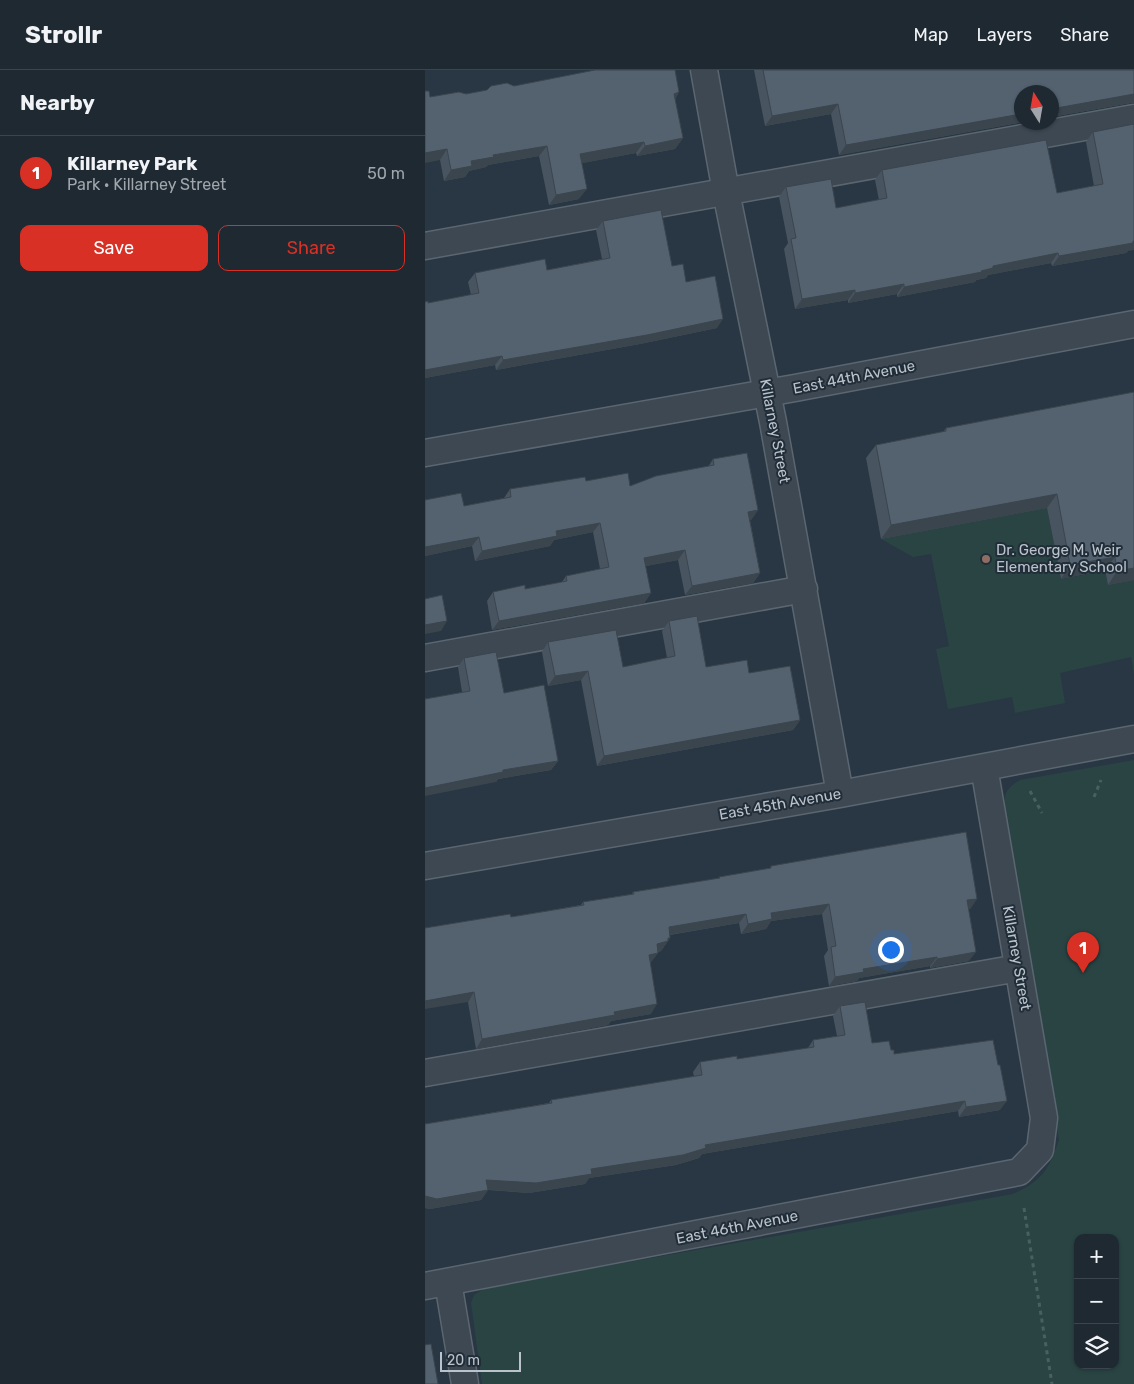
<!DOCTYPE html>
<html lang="en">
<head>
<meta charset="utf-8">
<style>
	body { margin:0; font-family:Rubik,sans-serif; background:#2b353e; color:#f1f3f6 }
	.controls { position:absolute; right:15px; bottom:15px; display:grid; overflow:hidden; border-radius:10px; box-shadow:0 1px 4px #0004 }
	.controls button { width:45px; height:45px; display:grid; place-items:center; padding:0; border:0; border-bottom:1px solid #3c454d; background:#1e2932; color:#f1f3f6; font:25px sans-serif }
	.compass { position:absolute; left:589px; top:15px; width:45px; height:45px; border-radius:50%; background:#1e2932; box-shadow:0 1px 4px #0004; rotate:349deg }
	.scale { position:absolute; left:15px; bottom:12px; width:81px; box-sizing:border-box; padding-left:5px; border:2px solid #bac3cc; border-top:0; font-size:14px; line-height:18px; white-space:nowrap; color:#bac3cc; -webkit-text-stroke:4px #212d38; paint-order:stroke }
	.you { position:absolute; left:465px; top:879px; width:18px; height:18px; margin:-12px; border:4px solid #fff; border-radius:50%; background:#1a73e8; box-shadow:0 0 0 8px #1a73e833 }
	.badge { display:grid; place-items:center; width:32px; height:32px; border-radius:50%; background:#d93025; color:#fff; font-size:16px; font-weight:700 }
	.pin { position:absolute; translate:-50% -41px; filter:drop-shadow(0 1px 2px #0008) }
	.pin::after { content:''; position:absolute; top:26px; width:18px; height:15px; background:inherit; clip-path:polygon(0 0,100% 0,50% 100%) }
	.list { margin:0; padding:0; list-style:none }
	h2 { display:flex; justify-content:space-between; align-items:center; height:65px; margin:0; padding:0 20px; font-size:21px }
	h2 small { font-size:16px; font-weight:400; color:#a1a6ac }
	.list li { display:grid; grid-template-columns:32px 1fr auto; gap:15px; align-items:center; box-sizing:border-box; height:75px; padding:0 20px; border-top:1px solid #3c454d }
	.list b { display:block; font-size:19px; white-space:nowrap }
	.list p { margin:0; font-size:16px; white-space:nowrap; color:#a1a6ac }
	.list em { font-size:16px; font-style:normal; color:#a1a6ac }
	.actions { display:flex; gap:10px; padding:15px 20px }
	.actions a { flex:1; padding:11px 0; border:1px solid #d93025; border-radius:10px; text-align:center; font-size:18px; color:#d93025 }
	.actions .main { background:#d93025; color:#fff }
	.icon { flex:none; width:28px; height:28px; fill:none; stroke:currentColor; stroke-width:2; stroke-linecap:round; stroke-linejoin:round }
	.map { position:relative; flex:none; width:709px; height:1314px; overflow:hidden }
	header { display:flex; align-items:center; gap:30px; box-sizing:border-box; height:70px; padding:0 25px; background:#1e2932; border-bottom:1px solid #3c454d }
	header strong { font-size:24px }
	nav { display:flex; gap:28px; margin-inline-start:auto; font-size:18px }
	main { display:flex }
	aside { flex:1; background:#1e2932 }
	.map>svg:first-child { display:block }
	.green { fill:#2a4444; fill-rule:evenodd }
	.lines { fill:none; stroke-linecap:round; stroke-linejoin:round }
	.minor-casing { stroke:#5b6670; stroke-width:29 }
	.path { stroke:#496060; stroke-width:3; stroke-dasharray:4 4; stroke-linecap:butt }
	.minor { stroke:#3d4853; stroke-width:26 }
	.wall { fill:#485460 }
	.shaded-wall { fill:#3b454e }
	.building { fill:#546270; stroke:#3b454e }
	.education-dot { fill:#8d6e63; stroke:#212d38; stroke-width:2 }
	.labels { text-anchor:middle; stroke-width:4; stroke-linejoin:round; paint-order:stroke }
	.street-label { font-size:15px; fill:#bac3cc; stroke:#212d38 }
	.poi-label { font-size:15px; fill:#bac3cc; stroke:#212d38; text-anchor:start }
</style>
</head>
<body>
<header>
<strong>Strollr</strong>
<nav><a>Map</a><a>Layers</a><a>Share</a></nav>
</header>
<main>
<aside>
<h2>Nearby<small></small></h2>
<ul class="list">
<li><span class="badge">1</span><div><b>Killarney Park</b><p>Park · Killarney Street</p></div><em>50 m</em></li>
</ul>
<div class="actions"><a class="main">Save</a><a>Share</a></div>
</aside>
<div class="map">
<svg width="709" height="1314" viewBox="0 0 709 1314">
	<rect width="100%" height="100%" fill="#283743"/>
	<path class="green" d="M622,438L636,509L680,501L683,515L709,510V605L706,587L635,603L640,633L590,643L587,627L523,639L511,579L524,576L506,484L488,487L456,469Z
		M709,690V1314H57L46,1233L49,1225L62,1217L588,1124C618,1110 623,1101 634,1070L579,736C579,722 583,717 595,710ZM653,1168H690V1295H653Z"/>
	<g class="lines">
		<g class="minor-casing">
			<path id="minor" d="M279,0L301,122L348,352L415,724
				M0,176L709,48
				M0,383L370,318L709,254
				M0,588L379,519
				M0,796L415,724L709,669
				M0,1003L593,898
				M23,1212L40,1314
				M0,1216L594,1102L615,1080L619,1048L559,697"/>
		</g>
		<path class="path" d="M605,721L617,743
			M669,727L676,710
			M599,1138L627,1314"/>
		<use href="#minor" class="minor"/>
	</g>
	<path class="wall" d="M329,0H709V34L706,33L626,47V22L596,52H598L414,85L406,44L340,56Z
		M89,16L254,22L250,29L258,68L250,79L212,86L211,83L157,93L154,129L124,135L114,86L63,95L61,97L44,101L40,107L19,111L15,90L5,27L41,24Z
		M668,62L703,181L701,183L627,196L626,193L563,205L561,208L551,210L550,212L472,227V224L423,233V230L370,239L359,179L363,173L354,127L361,117L411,138L454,130L450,110L457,100L632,123L669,116L661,72Z
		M178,151L247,196L261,212L292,258L215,274L71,300L70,295L0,308V232L3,233L46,225L43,212L50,203L122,200L177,189L171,160Z
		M709,322V510L683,515L680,500L636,509L622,438L456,469L441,388L451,375L518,362L521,358Z
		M288,389L333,440L326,450H325L335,503L328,513L260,525L253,490L220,496L226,523L219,533L67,560L62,531L68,522L100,519L137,512L141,506L175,499L168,462L129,470L125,476L50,491L47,476L0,486V430L39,436L79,428L85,419L161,411L205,416L283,397Z
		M244,551L281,597L324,603L375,650L368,660L172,696L156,610L123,616L117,582L123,572L198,597L242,588L237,561Z
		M39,588L79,623L133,691L126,700L73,709L71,712L37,622L33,597Z
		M346,796L546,838L544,839V891L505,898V896L434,908L432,911L404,916L399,886L403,880L397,844L346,851L341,859L316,864L314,853L245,865V868L236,881L233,882V883L226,892L225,893L226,944L186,951L183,955L51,979L43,932L86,847L156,835L158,832L207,824L208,822L293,809L294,807L345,798Z
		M415,936L447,973L466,980L469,984L575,1040L534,1047L533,1041L277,1084L274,1088L251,1095L164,1108L160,1114L104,1123L63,1120L56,1130L5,1139L0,1138V1054L124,1033L126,1030L269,1007L268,1002L275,992L312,989L383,978L388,970L412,966L408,946Z"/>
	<path class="shaded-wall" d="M254,22L247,33L249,24Z
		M709,24V34L706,33L626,47V39Z
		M413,34L406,44L340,56L347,46Z
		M596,44V52H598L414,85L421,75Z
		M258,68L250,79L212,86L220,76Z
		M219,72L211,83L148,95L155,84Z
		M122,76L114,86L63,95L61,97L44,101L40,107L19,111L26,100L46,91L68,85Z
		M22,79L15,90L0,93V83Z
		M162,119L154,129L124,135L131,125Z
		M708,171H709V180L703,181L701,183L627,196L634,186Z
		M633,183L626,193L563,205L561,208L551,210L550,212L472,227L479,217L556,201L568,196Z
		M479,214L472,224L423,233L430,223Z
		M430,220L423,230L370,239L377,229Z
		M298,249L292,258L215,274L71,300L78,290Z
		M77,286L70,295L0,308V300Z
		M632,424L622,438L456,469L466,455Z
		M333,440L326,450L317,452L323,442Z
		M175,453L168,462L129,470L125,476L50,491L57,481L131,461Z
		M54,467L47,476L0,486V477Z
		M260,480L253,490L212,498L219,488Z
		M690,487L680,500L636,509L645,495Z
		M709,498V510L683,515L692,501Z
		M335,503L328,513L260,525L267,516Z
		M226,523L219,533L67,560L74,551Z
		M22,551L16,561L0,564V555Z
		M163,601L156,610L123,616L130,606Z
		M375,650L368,660L172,696L179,686Z
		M133,691L126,700L73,709L71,712L0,726V718L78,700Z
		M552,829L546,838L536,840L542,830Z
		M404,834L397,844L346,851L341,859L316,864L323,854L346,843Z
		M321,844L314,853L237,866L244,857Z
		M243,868H245L236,881L225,883L232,874Z
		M551,882L544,891L505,898L512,889Z
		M233,883L226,892L217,894L224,885Z
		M512,887L505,896L434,908L432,911L404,916L410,907L438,899Z
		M49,922L43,932L0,939V931Z
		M232,934L226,944L186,951L183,955L51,979L57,969L189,942Z
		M540,1031L533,1041L277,1084L274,1088L251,1095L164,1108L160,1114L104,1123L54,1119L61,1110L166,1099L280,1075Z
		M582,1031L575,1040L534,1047L541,1037Z
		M63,1120L56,1130L5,1139L0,1138V1126Z"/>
	<path class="building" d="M170,0H250L254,22L249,24L258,68L220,76L219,72L155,84L162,119L131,125L122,76L68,85L69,87L46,91L47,96L26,100L22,79L0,83V21H4L5,27L34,22L41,24L62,20L66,16L82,13L89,16Z
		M338,0H709V24L626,39V22H596V44L421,75L413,34L347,46Z
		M709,54V171H708V173L634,186L633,183L568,196V198L556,201L557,202L479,217V214L430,223V220L377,229L366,169L371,168L361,117L406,109L411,138L462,128L457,100L621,70L632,123L678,114L668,62Z
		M236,140L247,196L258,194L261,212L290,206L298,249L222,265L78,290L77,286L0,300V232L3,231V233L54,223L50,203L120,189L122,200L185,188L178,151Z
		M709,322V498L692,501L690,487L645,495L632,424L466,455L451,375L521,361V358Z
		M322,383L333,440L323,442L335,503L267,516L260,480L219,488L226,523L74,551L68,522L100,515V519L142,511L141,506L184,497L175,453L131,461L132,466L57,481L54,467L0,477V430L36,423L39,436L86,427L85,419L160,407L161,411L203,403L205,416L231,406L289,395L288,389Z
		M17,525L22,551L0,555V529Z
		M272,546L281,597L322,590L324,603L365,596L375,650L179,686L163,601L130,606L123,572L191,560L198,597L250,586L244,551Z
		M71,582L79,623L119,615L133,691L78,700V702L0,718V629L45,621L39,588Z
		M541,762L552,829L542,830L551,882L512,889V887L438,899L439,902L410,907L406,877L411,876L404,834L346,843L347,849L323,854L321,844L244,857L245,868H243V871L232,874L233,883L224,885L232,934L189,942L190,945L57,969L49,922L0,931V858L85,844L86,847L159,835L158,832L209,824L208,822L295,808L294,807L346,798V796Z
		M440,932L447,973L464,971L466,980H469V984L568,970L573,995H575L582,1031L541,1037L540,1031L280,1075L281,1078L258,1085L166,1099L167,1104L111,1113L61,1110L63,1120L12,1129L0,1126V1054L127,1033L126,1030L277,1005L275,992L312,986V989L389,977L388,970L420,965L415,936Z
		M6,1274L13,1314H0V1275Z"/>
	<circle class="education-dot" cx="561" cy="489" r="5"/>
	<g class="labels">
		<g class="street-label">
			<text transform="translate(429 307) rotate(-11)" y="5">East 44th Avenue</text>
			<text transform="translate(350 361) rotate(79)" y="5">Killarney Street</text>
			<text transform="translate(355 734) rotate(-10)" y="5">East 45th Avenue</text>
			<text transform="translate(592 888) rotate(80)" y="5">Killarney Street</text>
			<text transform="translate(312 1157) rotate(-11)" y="5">East 46th Avenue</text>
		</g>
		<g class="poi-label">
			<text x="571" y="485">Dr. George M. Weir<tspan x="571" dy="17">Elementary School</tspan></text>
		</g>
	</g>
</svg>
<div class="controls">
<button>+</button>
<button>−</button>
<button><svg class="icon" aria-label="layers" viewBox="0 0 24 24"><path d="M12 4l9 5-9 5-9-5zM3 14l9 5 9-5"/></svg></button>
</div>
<svg class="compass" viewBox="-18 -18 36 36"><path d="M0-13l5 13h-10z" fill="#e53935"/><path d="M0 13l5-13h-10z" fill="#a1a6ac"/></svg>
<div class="scale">20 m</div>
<div class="you"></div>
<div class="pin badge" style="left:658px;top:903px">1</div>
</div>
</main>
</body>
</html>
